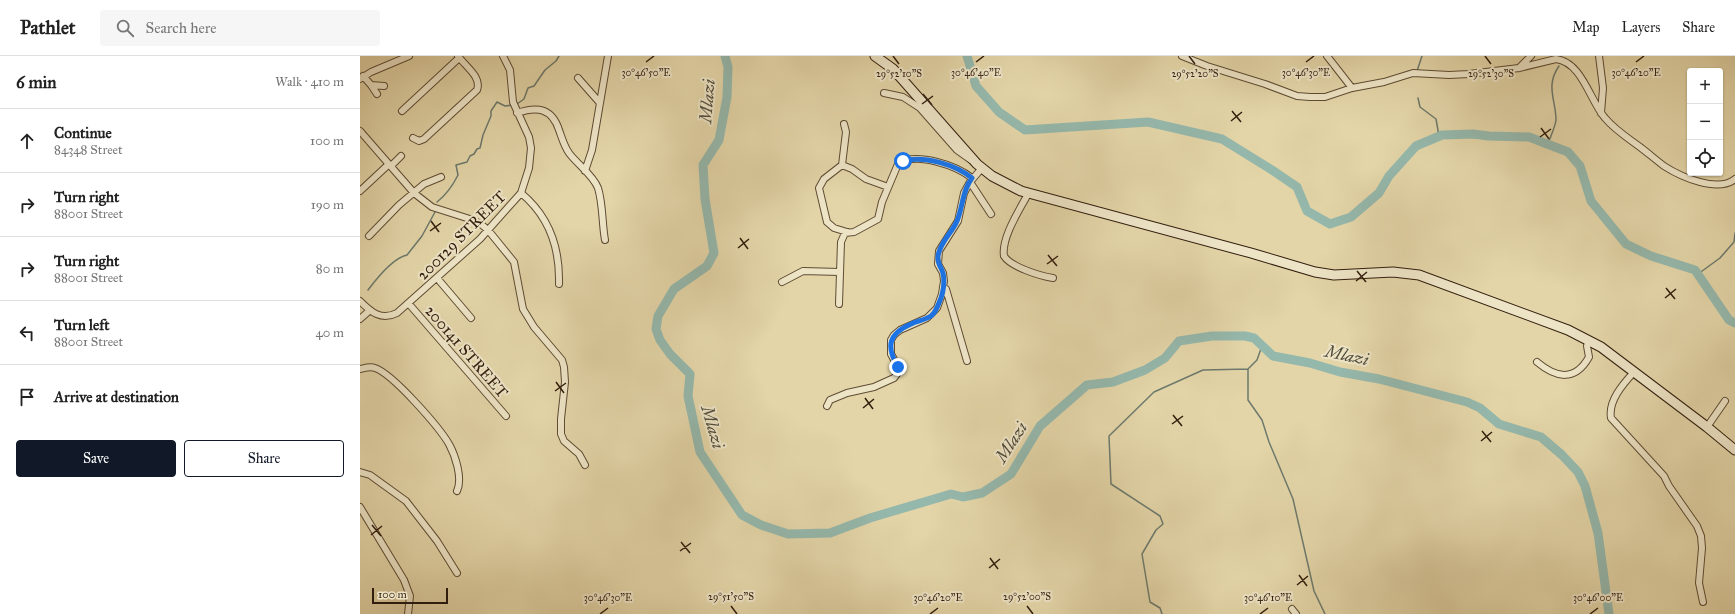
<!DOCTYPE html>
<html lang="en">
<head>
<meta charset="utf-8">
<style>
	body { margin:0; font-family:"IM FELL Great Primer",serif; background:#f6f6f6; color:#222 }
	.controls { position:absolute; right:12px; top:12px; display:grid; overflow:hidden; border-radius:4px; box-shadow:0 1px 3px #0004 }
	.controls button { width:36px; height:36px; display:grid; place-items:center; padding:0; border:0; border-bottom:1px solid #e0e0e0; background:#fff; color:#222; font:20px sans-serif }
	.scale { position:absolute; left:12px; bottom:10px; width:76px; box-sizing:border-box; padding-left:4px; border:2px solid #321e0e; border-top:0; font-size:11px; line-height:14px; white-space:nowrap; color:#321e0e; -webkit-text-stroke:3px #ede4c6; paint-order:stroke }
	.stop { position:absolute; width:12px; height:12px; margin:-9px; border:3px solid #1a73e8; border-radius:50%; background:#fff }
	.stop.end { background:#1a73e8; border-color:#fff; box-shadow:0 1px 4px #0008 }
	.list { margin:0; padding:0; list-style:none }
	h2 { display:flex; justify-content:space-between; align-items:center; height:52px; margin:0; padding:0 16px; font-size:17px }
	h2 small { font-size:13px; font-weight:400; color:#767676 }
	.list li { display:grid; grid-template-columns:26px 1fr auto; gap:12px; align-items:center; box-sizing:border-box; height:64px; padding:0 16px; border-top:1px solid #e0e0e0 }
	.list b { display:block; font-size:15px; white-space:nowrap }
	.list p { margin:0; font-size:13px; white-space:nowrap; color:#767676 }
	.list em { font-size:13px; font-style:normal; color:#767676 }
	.actions { display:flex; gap:8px; padding:12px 16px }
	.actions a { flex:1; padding:9px 0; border:1px solid #111827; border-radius:4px; text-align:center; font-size:14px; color:#111827 }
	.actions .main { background:#111827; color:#fff }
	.icon { flex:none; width:22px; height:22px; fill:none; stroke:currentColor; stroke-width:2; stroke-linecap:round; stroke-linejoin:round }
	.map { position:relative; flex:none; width:1375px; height:558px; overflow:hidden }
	header { display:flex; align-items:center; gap:24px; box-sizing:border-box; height:56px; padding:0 20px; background:#fff; border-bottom:1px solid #e0e0e0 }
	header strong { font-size:19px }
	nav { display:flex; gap:22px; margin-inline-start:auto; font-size:14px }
	.search { width:280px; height:36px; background:#f6f6f6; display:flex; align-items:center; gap:10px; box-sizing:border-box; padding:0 14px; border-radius:4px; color:#767676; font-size:15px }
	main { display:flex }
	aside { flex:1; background:#fff }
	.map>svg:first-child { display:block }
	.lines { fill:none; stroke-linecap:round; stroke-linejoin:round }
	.stream { stroke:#6d7a6d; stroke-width:1.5 }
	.river { stroke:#95b8ac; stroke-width:9 }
	.street-casing { stroke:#5e4c34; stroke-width:8 }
	.secondary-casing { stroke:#321e0e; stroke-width:11 }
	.street { stroke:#ede4c6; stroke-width:6 }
	.secondary { stroke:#ede4c6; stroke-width:9 }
	.route { stroke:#1a73e8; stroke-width:5 }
	.ticks { fill:none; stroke:#321e0e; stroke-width:1.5 }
	.labels { text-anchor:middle; stroke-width:4; stroke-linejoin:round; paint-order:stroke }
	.street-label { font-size:16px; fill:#321e0e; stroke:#ede4c6 }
	.water-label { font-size:17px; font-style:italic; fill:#504c3d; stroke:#ede4c6 }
	.ticks-label { font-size:10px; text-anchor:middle; fill:#321e0e; stroke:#ede4c6; stroke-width:4; stroke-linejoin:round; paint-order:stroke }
</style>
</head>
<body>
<header>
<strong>Pathlet</strong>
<div class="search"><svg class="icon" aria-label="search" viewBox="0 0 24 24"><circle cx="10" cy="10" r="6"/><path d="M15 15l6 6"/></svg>Search here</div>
<nav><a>Map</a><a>Layers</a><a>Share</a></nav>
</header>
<main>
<aside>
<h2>6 min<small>Walk · 410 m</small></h2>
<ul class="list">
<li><svg class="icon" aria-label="ahead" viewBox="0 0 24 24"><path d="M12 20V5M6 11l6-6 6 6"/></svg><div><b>Continue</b><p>84348 Street</p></div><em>100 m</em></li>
<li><svg class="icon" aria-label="right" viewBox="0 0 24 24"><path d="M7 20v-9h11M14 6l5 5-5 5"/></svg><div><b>Turn right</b><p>88001 Street</p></div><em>190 m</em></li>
<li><svg class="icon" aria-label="right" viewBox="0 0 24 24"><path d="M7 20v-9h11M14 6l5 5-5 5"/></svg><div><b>Turn right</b><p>88001 Street</p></div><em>80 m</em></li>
<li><svg class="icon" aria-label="left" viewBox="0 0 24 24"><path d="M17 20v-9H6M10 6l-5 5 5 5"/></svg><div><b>Turn left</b><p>88001 Street</p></div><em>40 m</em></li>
<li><svg class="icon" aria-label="arrive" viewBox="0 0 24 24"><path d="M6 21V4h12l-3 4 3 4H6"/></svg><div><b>Arrive at destination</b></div></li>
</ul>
<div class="actions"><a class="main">Save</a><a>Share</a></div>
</aside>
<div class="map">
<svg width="1375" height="558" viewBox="0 0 1375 558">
	<rect width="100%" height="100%" fill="#e3d5a8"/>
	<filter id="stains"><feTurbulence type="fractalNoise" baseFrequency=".005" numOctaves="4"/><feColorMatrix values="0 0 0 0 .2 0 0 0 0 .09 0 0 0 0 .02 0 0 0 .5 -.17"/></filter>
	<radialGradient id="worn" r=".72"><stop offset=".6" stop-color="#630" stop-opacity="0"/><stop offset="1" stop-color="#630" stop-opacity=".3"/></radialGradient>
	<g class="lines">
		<path class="stream" d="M1057,15L1062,0
			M1058,42L1060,51L1076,63L1079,80
			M157,48L164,43L168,32L174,30L185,14L196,5L199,0
			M1188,88C1190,81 1195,72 1196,64C1196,44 1185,30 1199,10
			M77,146C86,139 93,129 98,119L96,109L107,106L110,100L114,98L117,93L120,92L123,79L131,60V55L137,46L145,50L153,49
			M1338,218L1360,202L1374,186L1375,177
			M8,234C17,222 33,202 47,199L62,180L75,156
			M902,290L897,304L888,313V344L902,364L909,386L933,443L954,535L965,558
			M802,558L800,552L790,546L782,498L796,474L803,468L800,460L751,428L749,380L794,336L843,314L888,313"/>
		<path class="river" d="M365,0L368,11L367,41L359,84L343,109L345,143L354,197L347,210L314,233L298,260L296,273L300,284L310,298L330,318L328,340L340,396L382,459L401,469L428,478L470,477L510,462L591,438L603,441L622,437L651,418L680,370L727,329L753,326L785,314L805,302L819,285L852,280H885L894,282L913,300L950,307L980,316L1019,323L1107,346L1120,352L1139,368L1181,381L1202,399L1218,416L1225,430L1238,477L1249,558
			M607,0L616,30L639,56L665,74L788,66L862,83L912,114L937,131L947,155L970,168L991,161L1019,137L1029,120L1056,90L1082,79L1113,78L1129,80L1169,81L1208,96L1220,110L1231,145L1266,188L1291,200L1335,214L1369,264L1375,267"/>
		<g class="street-casing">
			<path id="street" d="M822,0L847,10L905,28L937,40L950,41H965L992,32L1024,26L1053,17L1089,19L1109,18L1159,12L1196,3C1222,6 1230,45 1245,62C1255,74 1268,82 1280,91C1288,97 1296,104 1304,110C1321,121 1358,137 1375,123
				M967,0L992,32
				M1239,0L1243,32L1241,57
				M1159,12L1171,0
				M3,20L11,29L24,30
				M218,22L240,47
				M0,23L11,16L49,0
				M11,29L17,38
				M524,37L543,41L560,52L597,94L611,104
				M42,55L99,2
				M157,57C177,50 192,52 199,74C202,82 204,90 209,97C217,108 233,119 238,132C243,148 242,168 245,184
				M484,68L486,76L482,109L464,123L459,132L467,166L474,172L487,176
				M0,75L54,137L72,151L113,164L122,169L128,174L154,206L163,253L174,271L202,304L204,311L205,326L201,363V378L204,385L219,398L225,409
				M53,82L59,85L64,83L117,34C122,21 105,10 98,0
				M482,109L492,113L506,123L528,131
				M31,110L41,100
				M225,115L232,94L248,0
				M610,126L631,158
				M0,135L29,108
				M161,137C190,161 200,192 199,228
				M668,138C660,153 641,182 644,200C651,211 680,220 693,222
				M9,180L39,149L64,128L81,121
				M77,222L111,262
				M422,226L443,215L480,216
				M583,231L586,233L607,305
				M0,245C11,256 21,265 37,257L120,183L161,137L169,112L171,92L169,81L153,46L150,14L143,0
				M49,248L146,360
				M479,248L481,186L485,177L494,176L518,163L522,146L538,108C556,95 597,110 612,122
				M0,263L9,255
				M1177,306C1196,322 1215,326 1229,301L1227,290L1229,284
				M0,313C5,312 10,310 15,312C33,318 79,371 89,388C95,399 103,422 97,435
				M1274,316C1263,328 1248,345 1251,362L1304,420L1309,430L1337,470L1341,480L1342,492L1339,527L1343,546
				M467,350L470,344L487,337L514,331L534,322L537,318L538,311L531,298V284L534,279L540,274L567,262L577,252L582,238L584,225L583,217L578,208L579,195L598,165L604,137L610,126L622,112
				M1347,371L1365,345
				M0,416L10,419L46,445L77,485L97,517
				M0,451L44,524L50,540L48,558
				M932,553L936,558"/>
		</g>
		<g class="secondary-casing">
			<path id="secondary" d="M515,0L533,13L542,23L617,108L632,120L661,135L891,197L955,216L974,219L1033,216L1059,219L1208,274L1241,291L1347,371L1375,394"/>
		</g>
		<use href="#street" class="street"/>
		<use href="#secondary" class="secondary"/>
	</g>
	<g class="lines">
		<path class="route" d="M538,311C526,291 528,278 551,268C557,265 565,264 571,260C575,257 577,252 579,247C583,238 585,227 583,217C581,211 577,207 578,200C580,186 592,177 597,165C603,151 602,135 612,122C596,109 564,99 543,105"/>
	</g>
	<path class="ticks" d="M533,0L539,8M829,0L835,8M1125,0L1131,8M286,6L294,0M616,6L624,0M946,6L954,0M1276,6L1284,0M563,38L572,49M562,48L573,40M872,55L881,66M871,65L882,56M1181,72L1189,83M1180,81L1191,73M71,165L79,176M70,175L81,167M380,182L388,193M378,192L389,183M688,199L697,210M687,208L698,200M997,215L1006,226M996,225L1007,216M1306,232L1315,243M1305,242L1316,233M196,326L204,337M195,335L206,327M505,342L513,353M503,352L514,343M813,359L822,370M812,368L823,360M1122,375L1131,386M1121,385L1132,376M12,469L21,480M11,479L22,470M321,486L330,497M320,495L331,487M630,502L638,513M629,512L640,503M939,519L947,530M937,529L948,520M371,550L377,558M667,550L673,558M240,558L248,552M570,558L578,552M900,558L908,552M1230,558L1238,552"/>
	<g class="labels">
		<g class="street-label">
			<text transform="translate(101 179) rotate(-45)" y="6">200129 STREET</text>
			<text transform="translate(107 295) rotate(49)" y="6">200141 STREET</text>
		</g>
		<g class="water-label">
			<text transform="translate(347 45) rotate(-85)" y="6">Mlazi</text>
			<text transform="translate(987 299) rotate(12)" y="6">Mlazi</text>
			<text transform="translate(353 371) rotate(74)" y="6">Mlazi</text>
			<text transform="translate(651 386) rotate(-57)" y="6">Mlazi</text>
		</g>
	</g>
	<g class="ticks-label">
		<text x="286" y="20">30°46'50"E</text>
		<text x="616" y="20">30°46'40"E</text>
		<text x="946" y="20">30°46'30"E</text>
		<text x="1276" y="20">30°46'20"E</text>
		<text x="539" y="21">29°52'10"S</text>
		<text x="835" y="21">29°52'20"S</text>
		<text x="1131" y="21">29°52'30"S</text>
		<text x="371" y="544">29°51'50"S</text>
		<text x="667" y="544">29°52'00"S</text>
		<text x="248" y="545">30°46'30"E</text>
		<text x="578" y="545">30°46'20"E</text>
		<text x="908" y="545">30°46'10"E</text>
		<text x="1238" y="545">30°46'00"E</text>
	</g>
	<rect width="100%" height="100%" filter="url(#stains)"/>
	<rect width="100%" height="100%" fill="url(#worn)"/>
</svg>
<div class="controls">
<button>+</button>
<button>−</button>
<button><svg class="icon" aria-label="locate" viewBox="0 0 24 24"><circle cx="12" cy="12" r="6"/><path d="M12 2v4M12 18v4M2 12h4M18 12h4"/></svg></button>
</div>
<div class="scale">100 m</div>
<div class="stop" style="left:543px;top:105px"></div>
<div class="stop end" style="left:538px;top:311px"></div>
</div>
</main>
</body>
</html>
